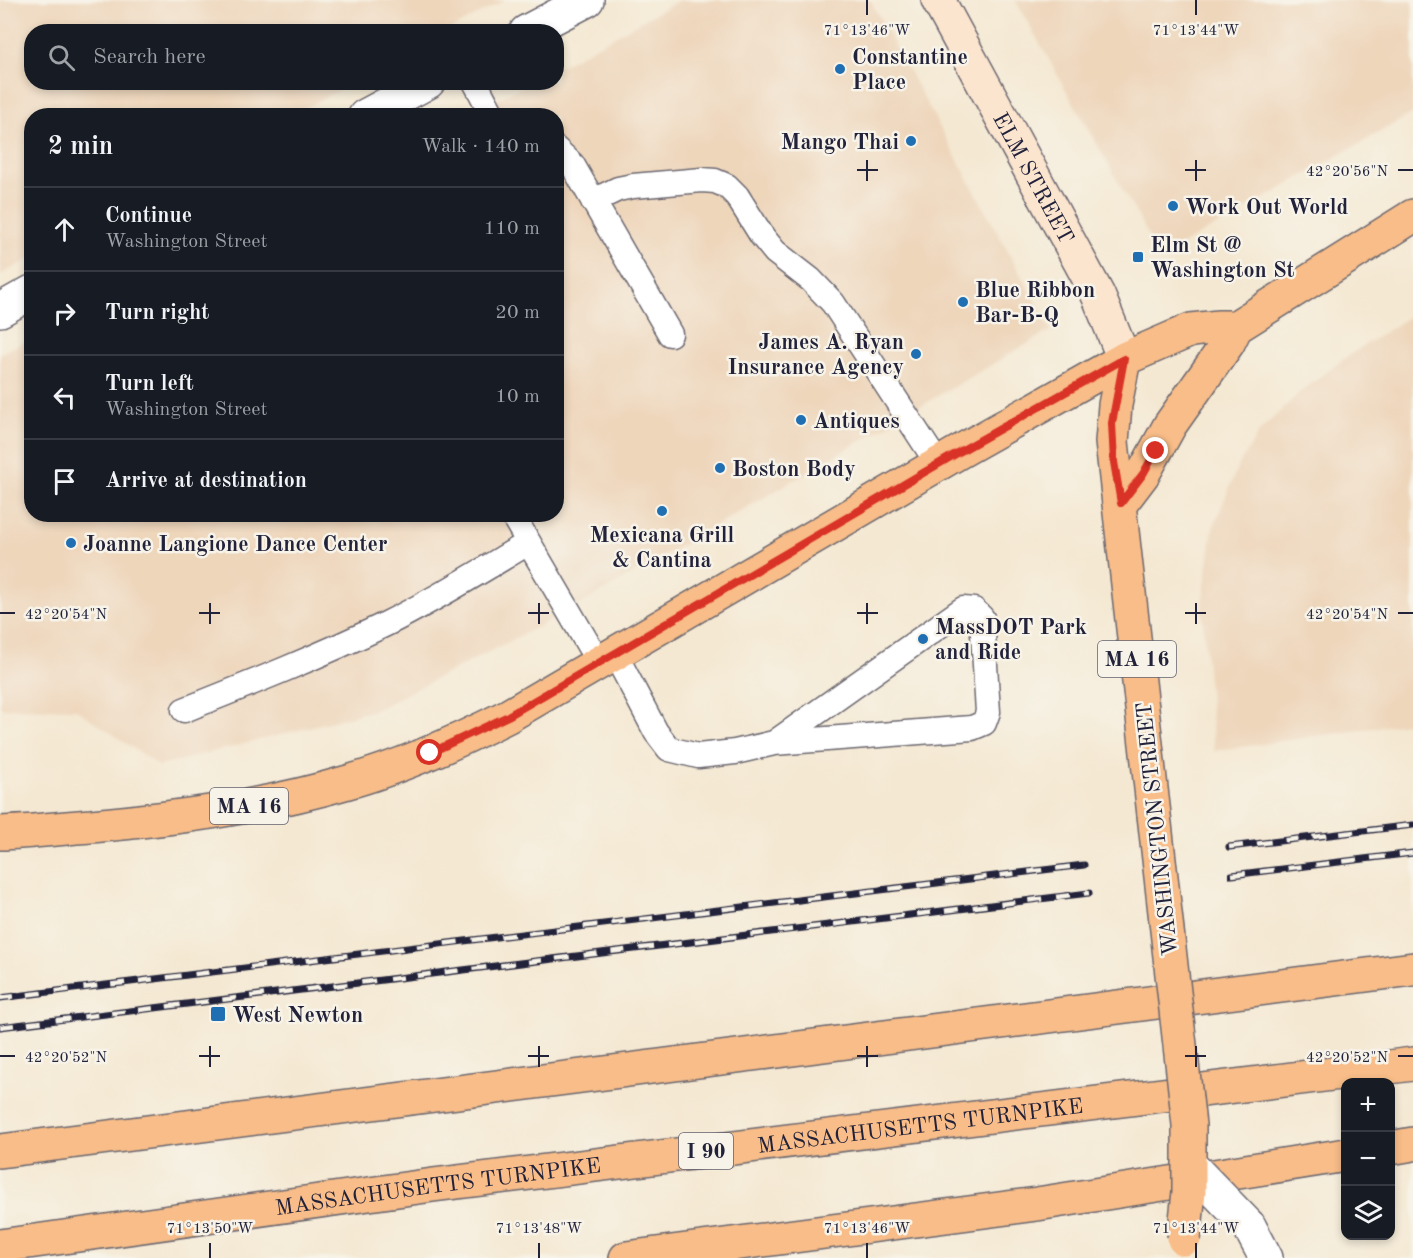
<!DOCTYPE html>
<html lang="en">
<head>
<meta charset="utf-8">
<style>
	body { margin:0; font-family:"Old Standard TT",serif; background:#20242c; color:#f1f3f6 }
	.controls { position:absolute; right:18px; bottom:18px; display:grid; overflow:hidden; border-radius:12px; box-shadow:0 3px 9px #0003 }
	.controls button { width:54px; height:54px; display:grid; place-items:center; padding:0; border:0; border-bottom:2px solid #363941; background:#171b24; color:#f1f3f6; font:30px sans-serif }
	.stop { position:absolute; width:18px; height:18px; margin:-14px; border:4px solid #d93025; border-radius:50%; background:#fff }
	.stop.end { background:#d93025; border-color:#fff; box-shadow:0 2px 6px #0008 }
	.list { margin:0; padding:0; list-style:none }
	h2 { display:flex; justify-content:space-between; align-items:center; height:78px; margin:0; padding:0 24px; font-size:26px }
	h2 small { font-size:20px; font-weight:400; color:#9ea1a6 }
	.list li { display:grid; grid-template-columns:39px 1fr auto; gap:18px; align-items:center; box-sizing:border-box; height:84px; padding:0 24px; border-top:2px solid #363941 }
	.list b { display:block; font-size:22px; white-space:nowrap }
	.list p { margin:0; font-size:20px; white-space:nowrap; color:#9ea1a6 }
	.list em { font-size:20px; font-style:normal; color:#9ea1a6 }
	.icon { flex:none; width:33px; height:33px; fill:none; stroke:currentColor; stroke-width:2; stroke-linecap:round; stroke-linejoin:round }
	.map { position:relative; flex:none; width:1413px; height:1258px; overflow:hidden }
	.search { position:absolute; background:#171b24; box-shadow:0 3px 9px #0003; left:24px; top:24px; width:540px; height:66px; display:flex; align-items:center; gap:15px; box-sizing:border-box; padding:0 21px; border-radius:24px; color:#9ea1a6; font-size:22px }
	.panel { position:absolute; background:#171b24; box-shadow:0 3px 9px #0003; left:24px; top:108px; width:540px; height:414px; border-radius:24px }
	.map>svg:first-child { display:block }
	.built { fill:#eed6bb }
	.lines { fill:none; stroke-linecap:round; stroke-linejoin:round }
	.lane-casing { stroke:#6c6770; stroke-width:27 }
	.street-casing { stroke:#6c6770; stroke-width:36 }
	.secondary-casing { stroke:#6c6770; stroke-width:36 }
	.primary-casing { stroke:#6c6770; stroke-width:36 }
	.highway-casing { stroke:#6c6770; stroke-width:36 }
	.lane { stroke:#fff; stroke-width:24 }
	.street { stroke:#fff; stroke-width:33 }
	.secondary { stroke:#fce5cf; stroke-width:33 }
	.primary { stroke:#f8bd88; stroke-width:33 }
	.highway { stroke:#f8bd88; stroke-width:33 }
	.rail-casing { stroke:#22223b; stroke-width:7 }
	.rail { stroke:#f7f3e8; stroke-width:4.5; stroke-dasharray:14; stroke-linecap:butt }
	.street-bridge-casing { stroke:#6c6770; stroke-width:36; stroke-linecap:butt }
	.primary-bridge-casing { stroke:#6c6770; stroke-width:36; stroke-linecap:butt }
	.street-bridge { stroke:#fff; stroke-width:33 }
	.primary-bridge { stroke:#f8bd88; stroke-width:33 }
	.route { stroke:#d93025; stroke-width:8 }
	.ticks { fill:none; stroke:#22223b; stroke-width:2 }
	.poi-dot { fill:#1f6fb2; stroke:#f7f3e8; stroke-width:2 }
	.labels { text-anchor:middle; stroke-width:5; stroke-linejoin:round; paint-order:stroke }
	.shield { fill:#f7f3e8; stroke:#62616f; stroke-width:1.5 }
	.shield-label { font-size:21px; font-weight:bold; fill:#22223b }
	.poi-label { font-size:22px; font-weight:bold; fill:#22223b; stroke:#f7f3e8; text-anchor:start }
	.street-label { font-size:22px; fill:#22223b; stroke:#f7f3e8 }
	.ticks-label { font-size:15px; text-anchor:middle; fill:#22223b; stroke:#f7f3e8; stroke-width:5; stroke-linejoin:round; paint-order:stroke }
</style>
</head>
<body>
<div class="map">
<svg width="1413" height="1258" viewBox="0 0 1413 1258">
	<rect width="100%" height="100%" fill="#f7f3e8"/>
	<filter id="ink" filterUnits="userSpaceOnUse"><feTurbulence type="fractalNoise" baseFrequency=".0167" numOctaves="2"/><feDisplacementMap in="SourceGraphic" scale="12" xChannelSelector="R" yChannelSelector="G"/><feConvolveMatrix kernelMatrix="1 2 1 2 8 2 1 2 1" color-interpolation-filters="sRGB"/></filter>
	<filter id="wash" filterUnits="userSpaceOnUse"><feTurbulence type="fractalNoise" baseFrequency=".008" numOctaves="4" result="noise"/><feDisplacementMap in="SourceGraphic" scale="24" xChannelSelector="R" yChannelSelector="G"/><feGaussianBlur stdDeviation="1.35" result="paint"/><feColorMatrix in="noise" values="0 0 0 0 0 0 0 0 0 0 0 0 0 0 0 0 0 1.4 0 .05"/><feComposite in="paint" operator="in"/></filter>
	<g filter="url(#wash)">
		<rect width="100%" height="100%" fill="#f4e8d2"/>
		<path class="built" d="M0,0H505L447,31L32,32V82L352,83L292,115L32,116L31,258L0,275Z
			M680,0H870L1051,330L578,606L375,710L159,766L76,709L0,708V354L31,338L32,514H556V116L468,115L529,83L556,82L557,68Z
			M1015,0H1413V113L1161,257Z
			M1413,314V722L1214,751L1202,606L1213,528L1238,466L1260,431L1299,393L1345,358Z"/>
	</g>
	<g filter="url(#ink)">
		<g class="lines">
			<g class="lane-casing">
				<path id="lane" d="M475,82L493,116
					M556,149L572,164L670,334
					M593,201L618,189L633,186L702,180L715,181L727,186L737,196L762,236L775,252L811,280L833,303L938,464
					M512,514L599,663
					M615,654L656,732L669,749L698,756L735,752L774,743L972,728L984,723L988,712L982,618L974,610L963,609L774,743
					M184,710C252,683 320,656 386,624C435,600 481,571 528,543"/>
			</g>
			<g class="street-casing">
				<path id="street" d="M526,32L587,0
					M365,116L428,82
					M0,310L32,292
					M1249,1226L1266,1258"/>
			</g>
			<g class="secondary-casing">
				<g id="secondary">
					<path id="s1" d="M938,0L1098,295L1124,359"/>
				</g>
			</g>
			<g class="primary-casing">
				<path id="primary" d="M1124,359L1115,405L1112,442L1154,815
					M1121,503L1143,474L1170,425L1228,343L1236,327L1413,216
					M0,833C31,832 61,828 91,826C178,818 264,807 348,782C404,766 457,742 508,716L959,452L1124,359L1191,330L1219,327H1236"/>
			</g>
			<g class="highway-casing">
				<g id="highway">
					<path d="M1390,1148L1413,1144"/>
					<path d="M0,1151L1413,969"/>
					<path id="s2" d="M0,1246L433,1185L1413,1064"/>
					<path d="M626,1258L1037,1204L1346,1155"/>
				</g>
			</g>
			<use href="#lane" class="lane"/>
			<use href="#street" class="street"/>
			<use href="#secondary" class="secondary"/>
			<use href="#primary" class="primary"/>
			<use href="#highway" class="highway"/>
			<g class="rail-casing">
				<path id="rail" d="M1229,847L1413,825
					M1232,875L1413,853
					M0,998L1084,865
					M0,1027L1089,893"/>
			</g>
			<use href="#rail" class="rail"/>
			<g class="street-bridge-casing">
				<path id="street-bridge" d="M1190,1165L1249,1226"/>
			</g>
			<g class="primary-bridge-casing">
				<path id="primary-bridge" d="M1154,815L1189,1125V1192L1184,1239"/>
			</g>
			<use href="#street-bridge" class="street-bridge"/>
			<use href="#primary-bridge" class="primary-bridge"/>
		</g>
	</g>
	<g class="lines" filter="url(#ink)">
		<path class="route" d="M430,753L508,716L959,452L1124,359L1112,423L1114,462L1121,503L1143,474L1156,451"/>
	</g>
	<path class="ticks" d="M867,0V15M1196,0V15M867,160V181M1196,160V181M857,170H878M1185,170H1206M1398,170H1413M210,603V624M539,603V624M867,603V624M1196,603V624M0,613H15M199,613H220M528,613H549M857,613H878M1185,613H1206M1398,613H1413M210,1046V1067M539,1046V1067M867,1046V1067M1196,1046V1067M0,1056H15M199,1056H220M528,1056H549M857,1056H878M1185,1056H1206M1398,1056H1413M210,1243V1258M539,1243V1258M867,1243V1258M1196,1243V1258"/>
	<g class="poi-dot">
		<circle cx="840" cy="69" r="6"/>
		<circle cx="911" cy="141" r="6"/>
		<circle cx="1173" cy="206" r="6"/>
		<rect x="1132" y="251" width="12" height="12" rx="3"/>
		<circle cx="963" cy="302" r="6"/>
		<circle cx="916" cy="354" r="6"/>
		<circle cx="801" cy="420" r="6"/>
		<circle cx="720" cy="468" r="6"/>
		<circle cx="662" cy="511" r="6"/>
		<circle cx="71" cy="543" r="6"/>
		<circle cx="923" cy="639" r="6"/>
		<rect x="210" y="1006" width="16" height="16" rx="3"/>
	</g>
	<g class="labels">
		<g class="shield">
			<rect x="1098" y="641" width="78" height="36" rx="4.5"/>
			<rect x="210" y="788" width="78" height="36" rx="4.5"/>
			<rect x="679" y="1133" width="54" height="36" rx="4.5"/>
		</g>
		<g class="shield-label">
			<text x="1137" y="666">MA 16</text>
			<text x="249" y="813">MA 16</text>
			<text x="706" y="1158">I 90</text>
		</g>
		<g class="poi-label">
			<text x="852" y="64">Constantine<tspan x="852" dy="25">Place</tspan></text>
			<text x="899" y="149" text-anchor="end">Mango Thai</text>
			<text x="1185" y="214">Work Out World</text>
			<text x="1150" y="252">Elm St @<tspan x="1150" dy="25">Washington St</tspan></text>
			<text x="975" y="297">Blue Ribbon<tspan x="975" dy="25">Bar-B-Q</tspan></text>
			<text x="904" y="349" text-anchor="end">James A. Ryan<tspan x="904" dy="25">Insurance Agency</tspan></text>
			<text x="813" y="428">Antiques</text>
			<text x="732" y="476">Boston Body</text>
			<text x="662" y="542" text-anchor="middle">Mexicana Grill<tspan x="662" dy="25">&amp; Cantina</tspan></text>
			<text x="83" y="551">Joanne Langione Dance Center</text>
			<text x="935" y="634">MassDOT Park<tspan x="935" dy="25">and Ride</tspan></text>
			<text x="232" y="1022">West Newton</text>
		</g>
		<g class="street-label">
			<text dy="8" stroke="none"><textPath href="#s1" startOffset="202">ELM STREET</textPath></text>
			<text transform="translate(1156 829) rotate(-96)" y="8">WASHINGTON STREET</text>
			<text dy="8" stroke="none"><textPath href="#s2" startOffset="928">MASSACHUSETTS TURNPIKE</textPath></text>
			<text dy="8" stroke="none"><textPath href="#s2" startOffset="442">MASSACHUSETTS TURNPIKE</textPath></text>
		</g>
	</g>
	<g class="ticks-label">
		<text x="867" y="35">71°13'46"W</text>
		<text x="1196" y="35">71°13'44"W</text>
		<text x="1347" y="176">42°20'56"N</text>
		<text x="66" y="619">42°20'54"N</text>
		<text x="1347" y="619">42°20'54"N</text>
		<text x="66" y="1062">42°20'52"N</text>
		<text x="1347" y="1062">42°20'52"N</text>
		<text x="210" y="1233">71°13'50"W</text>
		<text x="539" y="1233">71°13'48"W</text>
		<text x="867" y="1233">71°13'46"W</text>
		<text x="1196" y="1233">71°13'44"W</text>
	</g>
</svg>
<div class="controls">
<button>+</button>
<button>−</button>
<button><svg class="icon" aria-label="layers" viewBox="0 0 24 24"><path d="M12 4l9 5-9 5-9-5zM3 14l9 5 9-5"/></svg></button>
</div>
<div class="stop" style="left:430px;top:753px"></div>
<div class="stop end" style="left:1156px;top:451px"></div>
<div class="search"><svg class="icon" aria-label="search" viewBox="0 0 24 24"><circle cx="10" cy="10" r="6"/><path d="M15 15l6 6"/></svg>Search here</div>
<section class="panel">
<h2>2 min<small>Walk · 140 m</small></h2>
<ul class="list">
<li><svg class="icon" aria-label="ahead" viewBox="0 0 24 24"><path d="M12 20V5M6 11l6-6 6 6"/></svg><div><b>Continue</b><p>Washington Street</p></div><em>110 m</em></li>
<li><svg class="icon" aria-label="right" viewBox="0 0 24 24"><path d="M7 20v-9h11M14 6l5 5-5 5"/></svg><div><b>Turn right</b></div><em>20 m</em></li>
<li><svg class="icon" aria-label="left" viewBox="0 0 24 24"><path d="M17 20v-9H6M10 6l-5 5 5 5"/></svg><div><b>Turn left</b><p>Washington Street</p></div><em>10 m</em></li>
<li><svg class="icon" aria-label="arrive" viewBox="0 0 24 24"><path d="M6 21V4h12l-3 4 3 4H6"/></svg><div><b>Arrive at destination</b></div></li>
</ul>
</section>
</div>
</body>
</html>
